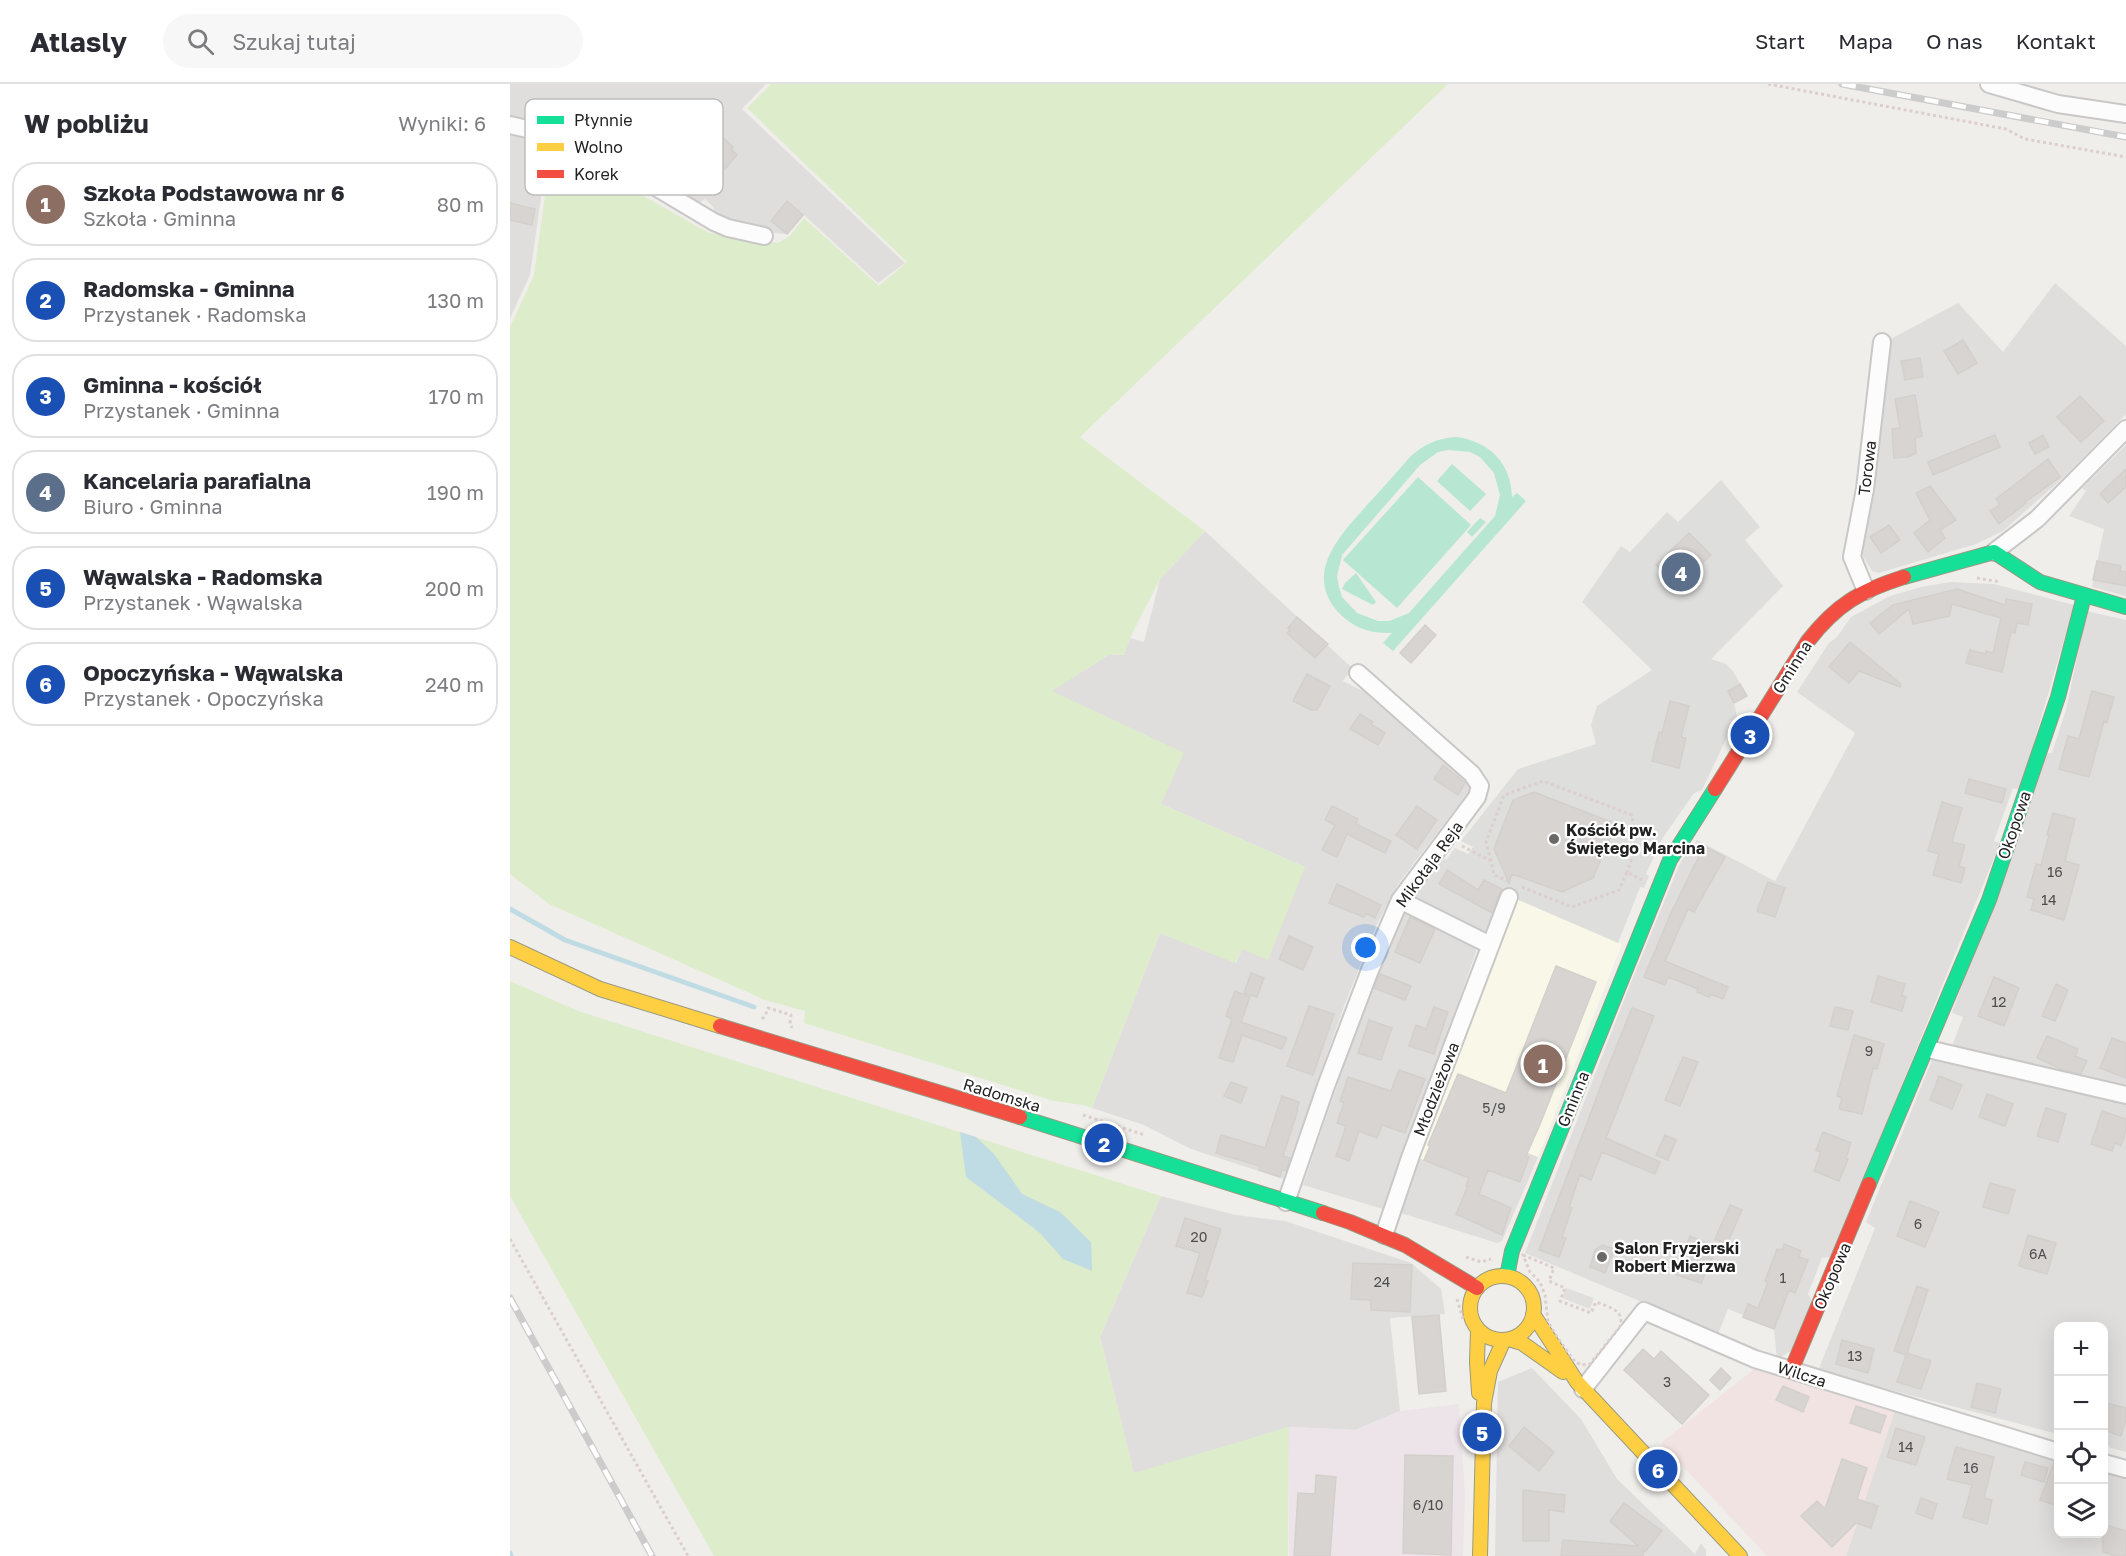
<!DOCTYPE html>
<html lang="pl">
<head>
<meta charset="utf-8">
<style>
	body { margin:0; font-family:"Golos Text",sans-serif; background:#f7f7f7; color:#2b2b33 }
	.controls { position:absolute; right:18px; bottom:18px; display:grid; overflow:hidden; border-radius:12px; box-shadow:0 6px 24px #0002 }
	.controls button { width:54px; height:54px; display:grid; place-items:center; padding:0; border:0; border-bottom:2px solid #e1e1e2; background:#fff; color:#2b2b33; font:30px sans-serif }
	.you { position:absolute; left:856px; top:864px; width:21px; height:21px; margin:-15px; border:4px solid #fff; border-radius:50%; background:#1a73e8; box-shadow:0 0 0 9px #1a73e833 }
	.badge { display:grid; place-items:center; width:39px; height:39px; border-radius:50%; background:#d93025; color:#fff; font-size:20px; font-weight:700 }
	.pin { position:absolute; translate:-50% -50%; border:3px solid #fff; box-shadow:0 2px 6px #0006 }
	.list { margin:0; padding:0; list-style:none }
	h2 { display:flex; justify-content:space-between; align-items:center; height:78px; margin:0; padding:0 24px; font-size:26px }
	h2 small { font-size:20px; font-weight:400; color:#7c7c81 }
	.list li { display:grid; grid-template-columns:39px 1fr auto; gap:18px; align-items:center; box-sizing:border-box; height:84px; margin:0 12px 12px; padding:0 12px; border:2px solid #e1e1e2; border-radius:24px }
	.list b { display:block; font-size:22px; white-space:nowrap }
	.list p { margin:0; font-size:20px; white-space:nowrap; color:#7c7c81 }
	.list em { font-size:20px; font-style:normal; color:#7c7c81 }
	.icon { flex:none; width:33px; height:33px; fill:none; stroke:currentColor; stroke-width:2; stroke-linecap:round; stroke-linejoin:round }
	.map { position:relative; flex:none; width:1616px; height:1472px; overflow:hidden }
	header { display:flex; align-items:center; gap:36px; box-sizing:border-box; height:84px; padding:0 30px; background:#fff; border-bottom:2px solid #e1e1e2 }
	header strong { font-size:28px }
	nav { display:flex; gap:33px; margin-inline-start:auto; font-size:21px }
	.search { width:420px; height:54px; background:#f7f7f7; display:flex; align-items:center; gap:15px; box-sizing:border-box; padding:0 21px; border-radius:33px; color:#7c7c81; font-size:22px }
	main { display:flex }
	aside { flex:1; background:#fff }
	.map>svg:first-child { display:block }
	.residential { fill:#dfdedc }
	.commercial { fill:#f1e3e1 }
	.industrial { fill:#ede4e9 }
	.education { fill:#f8f7e8 }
	.religious { fill:#dededc }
	.grass { fill:#ddeccb }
	.pitch { fill:#b7e6d2; fill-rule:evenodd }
	.parking { fill:#e0dfde }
	.water { fill:#bfdbe3 }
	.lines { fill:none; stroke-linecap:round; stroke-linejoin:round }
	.stream { stroke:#bfdbe3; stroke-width:5 }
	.building { fill:#d7d4d2; stroke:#d3d0cc; stroke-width:1.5 }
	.street-casing { stroke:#c9c8c7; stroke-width:20 }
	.fast-casing { stroke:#999a82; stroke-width:16 }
	.slow-casing { stroke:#999a82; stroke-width:16 }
	.jam-casing { stroke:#999a82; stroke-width:16 }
	.path { stroke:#dccecd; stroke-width:3; stroke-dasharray:3 3; stroke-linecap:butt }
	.street { stroke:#fdfcfc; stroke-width:16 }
	.fast { stroke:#16e098; stroke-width:14 }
	.slow { stroke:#ffcf43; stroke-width:14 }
	.jam { stroke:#f24e42; stroke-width:14 }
	.rail-casing { stroke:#ccc; stroke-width:7 }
	.rail { stroke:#fff; stroke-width:4.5; stroke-dasharray:14; stroke-linecap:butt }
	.poi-dot { fill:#6a6968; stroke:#fff; stroke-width:2 }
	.labels { text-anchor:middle; stroke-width:4.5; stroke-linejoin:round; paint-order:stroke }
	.number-label { font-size:14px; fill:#4f4e4e }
	.street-label { font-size:16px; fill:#222; stroke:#fff }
	.poi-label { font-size:16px; font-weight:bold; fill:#222; stroke:#fff; text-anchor:start }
	.key { fill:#fff; stroke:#bdbdbd; stroke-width:1.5 }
	.key-label { font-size:16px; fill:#222 }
</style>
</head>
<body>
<header>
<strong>Atlasly</strong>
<div class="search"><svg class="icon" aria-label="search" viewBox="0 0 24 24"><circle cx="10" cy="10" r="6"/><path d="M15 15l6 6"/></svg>Szukaj tutaj</div>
<nav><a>Start</a><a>Mapa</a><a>O nas</a><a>Kontakt</a></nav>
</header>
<main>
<aside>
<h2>W pobliżu<small>Wyniki: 6</small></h2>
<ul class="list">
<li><span class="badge" style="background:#8d6e63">1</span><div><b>Szkoła Podstawowa nr 6</b><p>Szkoła · Gminna</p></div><em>80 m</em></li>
<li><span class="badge" style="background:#1a4fb4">2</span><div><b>Radomska - Gminna</b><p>Przystanek · Radomska</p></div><em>130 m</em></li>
<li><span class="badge" style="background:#1a4fb4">3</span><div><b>Gminna - kościół</b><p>Przystanek · Gminna</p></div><em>170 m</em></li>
<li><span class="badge" style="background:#5c6f8a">4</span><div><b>Kancelaria parafialna</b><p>Biuro · Gminna</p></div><em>190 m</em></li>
<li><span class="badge" style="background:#1a4fb4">5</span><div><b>Wąwalska - Radomska</b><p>Przystanek · Wąwalska</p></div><em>200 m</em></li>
<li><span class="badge" style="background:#1a4fb4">6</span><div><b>Opoczyńska - Wąwalska</b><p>Przystanek · Opoczyńska</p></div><em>240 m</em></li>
</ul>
</aside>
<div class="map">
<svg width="1616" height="1472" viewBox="0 0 1616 1472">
	<rect width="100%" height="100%" fill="#f0eeeb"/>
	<path class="residential" d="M0,0H256L232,25L395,179L368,199L294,131L277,150L250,148L206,133L203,123L195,115L186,121L66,53L0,32Z
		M0,50L39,58L20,191L0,234Z
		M1545,199L1616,262V330L1554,393L1493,447L1466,460L1369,489L1362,487L1350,468L1379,256L1448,219L1493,268Z
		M1616,361V512L1582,503L1594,445L1559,432L1576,407L1572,404Z
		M695,447L842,584L833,597L863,612L959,695L962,703L888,800L866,842L834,922L773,1095L681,1065L634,1041L582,1024L650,849L726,879L732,865L795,783L651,720L541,607L600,570L614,571L620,554L634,558L650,495Z
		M1440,498L1484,500L1564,521L1510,706L1503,704L1484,757L1490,759L1322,1173L1312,1174L1298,1210L1302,1217L1281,1267L1267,1275L1264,1245L1232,1234L1233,1231L1218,1225L1208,1250L1015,1169L1120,901L1170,779L1187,756L1265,797L1345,649L1287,608L1319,559L1327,553L1341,533L1380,512L1411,503Z
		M1577,527L1616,536V1004L1441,965L1453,933L1442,929L1533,670L1542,669L1556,626Z
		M933,774L995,807L975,853L902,816Z
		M893,824L969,859L876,1126L793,1101L874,865Z
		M1422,976L1616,1020V1368L1594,1362V1242H1548V1350L1308,1287L1365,1144L1356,1138Z
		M976,1052L1028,1073L992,1157L987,1159L891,1129L906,1073L959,1094Z
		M651,1112L726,1131L775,1137L901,1179L931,1205L935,1230L880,1234L890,1327L845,1346L779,1343L624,1390L590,1253Z
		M1022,1284L1071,1335L1107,1395L1185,1470L1191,1459L1196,1466V1472H985L988,1298Z
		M1385,1326L1548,1372V1450H1594V1385L1616,1391V1472H1336Z"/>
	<path class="commercial" d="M1244,1285L1385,1326L1336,1472H1257L1151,1359Z"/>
	<path class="industrial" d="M949,1320L955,1411L953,1472H779V1343L845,1346L890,1327Z"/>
	<path class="education" d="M1004,814L1112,860L1028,1073L976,1052L959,1094L906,1073Z"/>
	<path class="religious" d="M1211,396L1250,443L1235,456L1273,502L1201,575L1216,580L1223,587L1237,612L1224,619L1227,632L1192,706L1184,709L1152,755L1136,790L1139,792L1134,804L1130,803L1108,859L1004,814L995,807L936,776L945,764L958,770L963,763L951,757L1008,685L1086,660L1081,641L1087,622L1142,586L1072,518L1111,462L1120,468L1157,428L1168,438Z"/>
	<path class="grass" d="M261,0H938L570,353L695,447L650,495L620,554L614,571L600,570L542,607L674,669L651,720L795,783L758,876L732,865L725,879L650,849L582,1024L573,1021L544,1017L294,939L295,927L255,916L39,820L0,790V243L24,191L42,60L199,149L268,159L280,152L294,134L369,202L397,178L237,24Z
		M0,897L68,927L651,1112L590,1253L624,1389L779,1343L778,1472H204L0,1112Z"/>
	<path class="pitch" d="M947,353C980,358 1001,379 1002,413L1007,409L1016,417L883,567L873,559L882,549C861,550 843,544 828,528C793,488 831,451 857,421C872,405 886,389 900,373C914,360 928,354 947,353ZM938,366L960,368L970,373L984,389L990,411L985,432L899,529L879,537H868L847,529L832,513L829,503L827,492L832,471L910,381L928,368Z
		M942,380L976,410L960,427L927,397Z
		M908,393L961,441L887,524L833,476Z
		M970,434L976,438L962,453L957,448Z
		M846,489L866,518L863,521L832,505L835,499Z"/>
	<path class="parking" d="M1056,1204L1084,1214L1080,1225L1052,1214Z"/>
	<path class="water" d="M450,1048L466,1053L484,1070L512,1110L550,1128L581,1158L582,1187L553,1175L530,1149L456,1093Z"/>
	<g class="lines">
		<path class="stream" d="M0,825L55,856L244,923
			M0,1469L1,1472"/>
	</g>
	<path class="building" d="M192,26L208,39L203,44L223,63L221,65L227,71L213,87L207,82L202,87L186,73L182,78L180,77L166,98L145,86L97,47L103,39L106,41L116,28L125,34L127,31L140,41L128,56L153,74L161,63L170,69L186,47L179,42Z
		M277,117L293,131L277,150L261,137Z
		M0,119L25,125L22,141L0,136Z
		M1453,256L1467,279L1448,290L1434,267Z
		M1410,274L1413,293L1395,296L1391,277Z
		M1405,311L1412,352L1405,354L1406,369L1398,373L1384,374L1382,345L1390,344L1385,315Z
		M1570,312L1594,337L1571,358L1547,333Z
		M1485,351L1490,363L1423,391L1418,378Z
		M1533,351L1539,363L1525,370L1519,359Z
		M1538,375L1550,393L1515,418L1516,419L1489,440L1480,427L1490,421L1486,415Z
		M1616,385V403L1598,419L1590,410Z
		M1420,402L1446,436L1430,446L1435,454L1418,468L1404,449L1420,436L1406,409Z
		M1379,441L1390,456L1371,469L1360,453Z
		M1179,449L1201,471L1168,503L1146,481Z
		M1587,477L1611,482L1610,487L1616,488V502L1583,496Z
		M1447,505L1495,521L1496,515L1522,520L1518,541L1507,539L1505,549L1501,548L1492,588L1456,579L1460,566L1475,570L1476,567L1483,569L1491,534L1442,520L1439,532L1403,540L1399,525L1369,550L1360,539L1383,521Z
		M787,533L818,560L805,574L777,549L780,546L778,544Z
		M915,541L926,551L901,579L890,569Z
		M1340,558L1391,600L1390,603L1349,587L1339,599L1319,583Z
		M797,590L820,602L807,626H801L783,617Z
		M1230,600L1237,612L1224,619L1218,607Z
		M1582,607L1604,613L1597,638L1594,637L1579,693L1549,685L1558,652L1569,655Z
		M1160,617L1179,622L1171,653L1176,654L1169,684L1142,677L1149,648L1152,649Z
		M850,630L863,638L861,640L875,649L868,661L840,645Z
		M933,681L955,699L948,711L924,695Z
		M1459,695L1496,705L1492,719L1455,709Z
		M1024,708L1106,740L1083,794L1052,808L1002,790L999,799L984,765L1003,716Z
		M1432,718L1452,724L1442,758L1455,761L1449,782L1455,784L1451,799L1423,791L1429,770L1418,767Z
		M822,722L848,735L846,740L881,757L875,769L837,750L827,773L812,766L825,741L815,736Z
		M907,722L927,736L907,765L886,751Z
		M1543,729L1565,735L1555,777L1569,781L1554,836L1521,826L1524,815L1517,813L1526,780L1531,781L1539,751H1537Z
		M1194,762L1215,773L1184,828L1178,825L1155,877L1218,903L1213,915L1200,910L1199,913L1187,908L1188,905L1158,893L1155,901L1134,893L1161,829Z
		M937,786L968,806L974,796L992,805L982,829L929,800Z
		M1258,798L1275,804L1265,833L1247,827Z
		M827,800L871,821L865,834L856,829L854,833L819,819Z
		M900,833L925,845L910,879L885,868Z
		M779,852L803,863L793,886L769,875Z
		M1046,882L1086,898L1031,1038L1016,1072L1019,1073L1010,1098L978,1086L969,1110L1001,1124L992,1151L946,1130L958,1102H956L959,1094L914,1076L920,1062L918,1061L948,990L996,1009Z
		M741,889L754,894L747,913L734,909Z
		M870,890L901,902L895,916L864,904Z
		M1368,892L1395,900L1392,911L1396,913L1392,927L1361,918Z
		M1484,893L1509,904L1494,942L1468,932Z
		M1546,900L1558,906L1545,937L1532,932Z
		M725,907L740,913L731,938L777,954L772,965L732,951L723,978L709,974L722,935L716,932Z
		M799,922L824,930L803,991L777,982Z
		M924,923L938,928L924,970L899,962L906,941L916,945Z
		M1325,923L1343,927L1338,946L1320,942Z
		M1122,924L1144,932L1096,1054L1150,1078L1145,1090L1092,1068L1081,1096L1070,1091L1059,1123L1062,1124L1052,1153L1056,1154L1049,1173L1029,1166L1095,991Z
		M859,936L882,944L871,976L848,969Z
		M1344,951L1374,960L1367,985L1363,984L1352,1030L1329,1025L1332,1014L1327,1012Z
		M1537,952L1568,965L1565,972L1577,977L1571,990L1553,986L1527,974Z
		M1602,954L1616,959V994L1590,984Z
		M1173,973L1188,978L1170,1022L1155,1016Z
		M889,986L915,995L895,1049L872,1041L867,1054L849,1047L839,1077L826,1072L836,1042L827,1039L834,1019L830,1017L838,993L881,1007Z
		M1429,992L1452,1001L1442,1025L1420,1016Z
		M721,998L737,1004L731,1019L714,1012Z
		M1477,1010L1503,1020L1495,1042L1469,1033Z
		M772,1012L789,1018L787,1025L788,1026L773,1072L780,1074L776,1087L772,1085L770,1093L749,1086L750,1082L706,1069L711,1051L755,1064Z
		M1536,1024L1556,1030L1548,1058L1527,1052Z
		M1592,1027L1616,1035V1046L1611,1062L1605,1059L1602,1067L1581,1060Z
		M1313,1048L1341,1059L1336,1074L1338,1075L1329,1097L1304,1087L1311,1068L1306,1066Z
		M1155,1051L1166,1056L1158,1076L1146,1071Z
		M1480,1099L1505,1106L1498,1130L1473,1123Z
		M1400,1117L1429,1128L1415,1163L1387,1152Z
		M1220,1121L1232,1126L1217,1160L1205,1155Z
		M675,1134L711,1145L695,1196L698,1197L692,1213L677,1209L690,1169L666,1162Z
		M1518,1151L1546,1159L1537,1190L1509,1182Z
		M1180,1152L1207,1164L1191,1199L1164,1190Z
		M1274,1160L1291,1167L1289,1173L1298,1176L1285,1209L1279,1206L1264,1245L1233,1233L1238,1220L1248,1224L1258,1198L1255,1197L1267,1165L1272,1166Z
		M1092,1161L1104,1165L1095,1189L1080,1183L1085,1166Z
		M843,1179L902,1181L900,1228L861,1226V1216L841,1215Z
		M1407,1202L1418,1206L1397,1269L1421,1277L1411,1305L1387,1298L1396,1271L1384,1267Z
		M929,1231L936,1307L909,1310L902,1233Z
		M1332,1256L1364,1265L1358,1289L1326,1280Z
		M1133,1265L1144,1275L1151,1267L1199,1311L1172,1340L1114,1286Z
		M1211,1284L1221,1294L1210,1306L1200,1296Z
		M1467,1299L1491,1305L1485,1329L1461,1323Z
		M1273,1302L1299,1313L1293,1328L1266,1316Z
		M1593,1318L1616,1324V1335L1611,1352L1593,1346Z
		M1346,1322L1376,1332L1370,1349L1340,1339Z
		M1014,1343L1044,1368L1029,1387L999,1362Z
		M1386,1344L1415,1353L1406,1381L1377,1373Z
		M1446,1363L1484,1373L1474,1414L1482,1416L1477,1440L1453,1433L1462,1401L1437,1395Z
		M895,1371L943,1372L941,1471L893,1469Z
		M1332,1375L1357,1384L1347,1415L1368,1422L1361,1444L1346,1439L1322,1463L1291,1432L1307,1417L1315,1425Z
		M1515,1378L1538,1384L1534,1398L1511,1391Z
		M1544,1378H1548V1422L1530,1416Z
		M806,1391L826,1393L820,1472H784L788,1409L805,1410Z
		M1013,1406L1055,1411L1054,1428L1039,1426V1457H1013Z
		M1411,1414L1427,1420L1422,1435L1406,1429Z
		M1114,1419L1152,1447L1135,1468L1133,1466V1472H1051L1053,1456L1128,1462L1100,1437Z
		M1593,1440L1616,1447V1472H1605L1593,1468Z"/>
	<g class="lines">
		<g class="street-casing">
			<path id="street" d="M1479,0L1548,20L1616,30
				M0,41L47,52L107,80L204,138L218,144L254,152
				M1484,468L1527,435L1616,345
				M1356,507L1342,473L1355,405L1372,258
				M890,816L980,861
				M1418,965L1616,1011
				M776,1118L816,1002L860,886L890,816L967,713L970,702L962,690L848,589
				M874,1151L901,1071L999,813
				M1073,1305L1134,1227L1245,1275L1548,1368
				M1594,1379L1616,1385"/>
		</g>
		<g class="fast-casing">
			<path id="fast" d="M1394,493L1484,468L1530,498L1616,523
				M510,1033L813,1129
				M1359,1100L1479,816L1548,613L1574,512
				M997,1192L1002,1167L1160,776L1205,705"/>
		</g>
		<g class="slow-casing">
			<path id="slow" d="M0,863L90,905L210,942
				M960 1224a32 32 0 1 1 64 0a32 32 0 1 1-64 0Z
				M1023,1230L1067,1298L1230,1472
				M968,1246L967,1278L969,1309
				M1002,1256L1012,1259L1053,1288
				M970,1472L974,1319L980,1287L993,1258"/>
		</g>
		<g class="jam-casing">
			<path id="jam" d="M1205,705L1298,557C1327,520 1350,507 1394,493
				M210,942L510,1033
				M813,1129L840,1138L895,1161L967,1204
				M1281,1287L1359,1100"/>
		</g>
		<path class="path" d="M1258,0L1496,45L1515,55L1616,73
			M1467,494L1490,498
			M952,762L981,777L984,791L998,797
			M981,777L976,758L994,711L1033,697L1122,731L1126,763L1117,788
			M1012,803L1062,823L1109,806L1117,788L1132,796
			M252,935L255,932L258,924L281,931L280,939L282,944
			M573,1031L635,1051
			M0,1155L178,1472
			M1013,1171L1044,1184L1039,1197L1055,1204L1050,1217L1081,1229L1086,1218C1099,1223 1115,1226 1110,1243L1080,1280L1072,1281L1065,1278L1047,1253L1038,1238L1035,1211L1030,1198L1020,1188Z
			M956,1173L971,1178L981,1175
			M947,1215L953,1235"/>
		<use href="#street" class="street"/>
		<use href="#fast" class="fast"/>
		<use href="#slow" class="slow"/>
		<use href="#jam" class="jam"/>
		<g class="rail-casing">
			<path id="rail" d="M1332,0L1616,53
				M0,1214L142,1472"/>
		</g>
		<use href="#rail" class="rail"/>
	</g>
	<g class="poi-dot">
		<circle cx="1044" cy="755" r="6"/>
		<circle cx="1092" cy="1173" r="6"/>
	</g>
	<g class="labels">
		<g class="number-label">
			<text x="1545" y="793">16</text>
			<text x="1539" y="821">14</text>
			<text x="1489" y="923">12</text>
			<text x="1359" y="972">9</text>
			<text x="984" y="1029">5/9</text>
			<text x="1408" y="1145">6</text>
			<text x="689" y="1158">20</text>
			<text x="1528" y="1175">6A</text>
			<text x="1273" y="1199">1</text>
			<text x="872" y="1203">24</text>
			<text x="1345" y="1277">13</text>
			<text x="1157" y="1303">3</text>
			<text x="1396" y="1368">14</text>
			<text x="1461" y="1389">16</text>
			<text x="918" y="1426">6/10</text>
		</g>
		<g class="street-label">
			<text transform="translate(1357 384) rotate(-83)" y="6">Torowa</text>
			<text transform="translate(1282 583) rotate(-58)" y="6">Gminna</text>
			<text transform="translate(1504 741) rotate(-71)" y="6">Okopowa</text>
			<text transform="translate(919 780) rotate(-54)" y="6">Mikołaja Reja</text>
			<text transform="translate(926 1005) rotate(-69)" y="6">Młodzieżowa</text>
			<text transform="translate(492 1011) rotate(17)" y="6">Radomska</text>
			<text transform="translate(1063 1015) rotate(-68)" y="6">Gminna</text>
			<text transform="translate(1322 1192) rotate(-67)" y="6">Okopowa</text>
			<text transform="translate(1292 1290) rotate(18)" y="6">Wilcza</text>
		</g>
		<g class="poi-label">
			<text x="1056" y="752">Kościół pw.<tspan x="1056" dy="18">Świętego Marcina</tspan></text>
			<text x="1104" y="1170">Salon Fryzjerski<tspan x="1104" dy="18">Robert Mierzwa</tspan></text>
		</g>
	</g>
	<rect x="15" y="15" width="198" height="96" rx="9" class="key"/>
	<rect x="27" y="32" width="27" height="8" fill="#16e098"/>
	<rect x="27" y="59" width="27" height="8" fill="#ffcf43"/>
	<rect x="27" y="86" width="27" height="8" fill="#f24e42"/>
	<g class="key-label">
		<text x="64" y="42">Płynnie</text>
		<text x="64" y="69">Wolno</text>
		<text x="64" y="96">Korek</text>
	</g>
</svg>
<div class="controls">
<button>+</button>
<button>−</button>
<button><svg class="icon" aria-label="locate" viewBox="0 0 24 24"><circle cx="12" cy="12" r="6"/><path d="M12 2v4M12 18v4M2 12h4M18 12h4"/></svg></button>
<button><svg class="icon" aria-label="layers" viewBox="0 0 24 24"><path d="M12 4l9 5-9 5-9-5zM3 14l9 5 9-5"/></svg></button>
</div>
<div class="you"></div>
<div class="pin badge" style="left:1033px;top:980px;background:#8d6e63">1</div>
<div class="pin badge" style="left:594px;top:1059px;background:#1a4fb4">2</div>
<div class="pin badge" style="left:1240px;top:651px;background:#1a4fb4">3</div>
<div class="pin badge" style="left:1171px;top:488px;background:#5c6f8a">4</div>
<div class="pin badge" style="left:972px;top:1348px;background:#1a4fb4">5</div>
<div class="pin badge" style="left:1148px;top:1385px;background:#1a4fb4">6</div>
</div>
</main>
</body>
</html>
